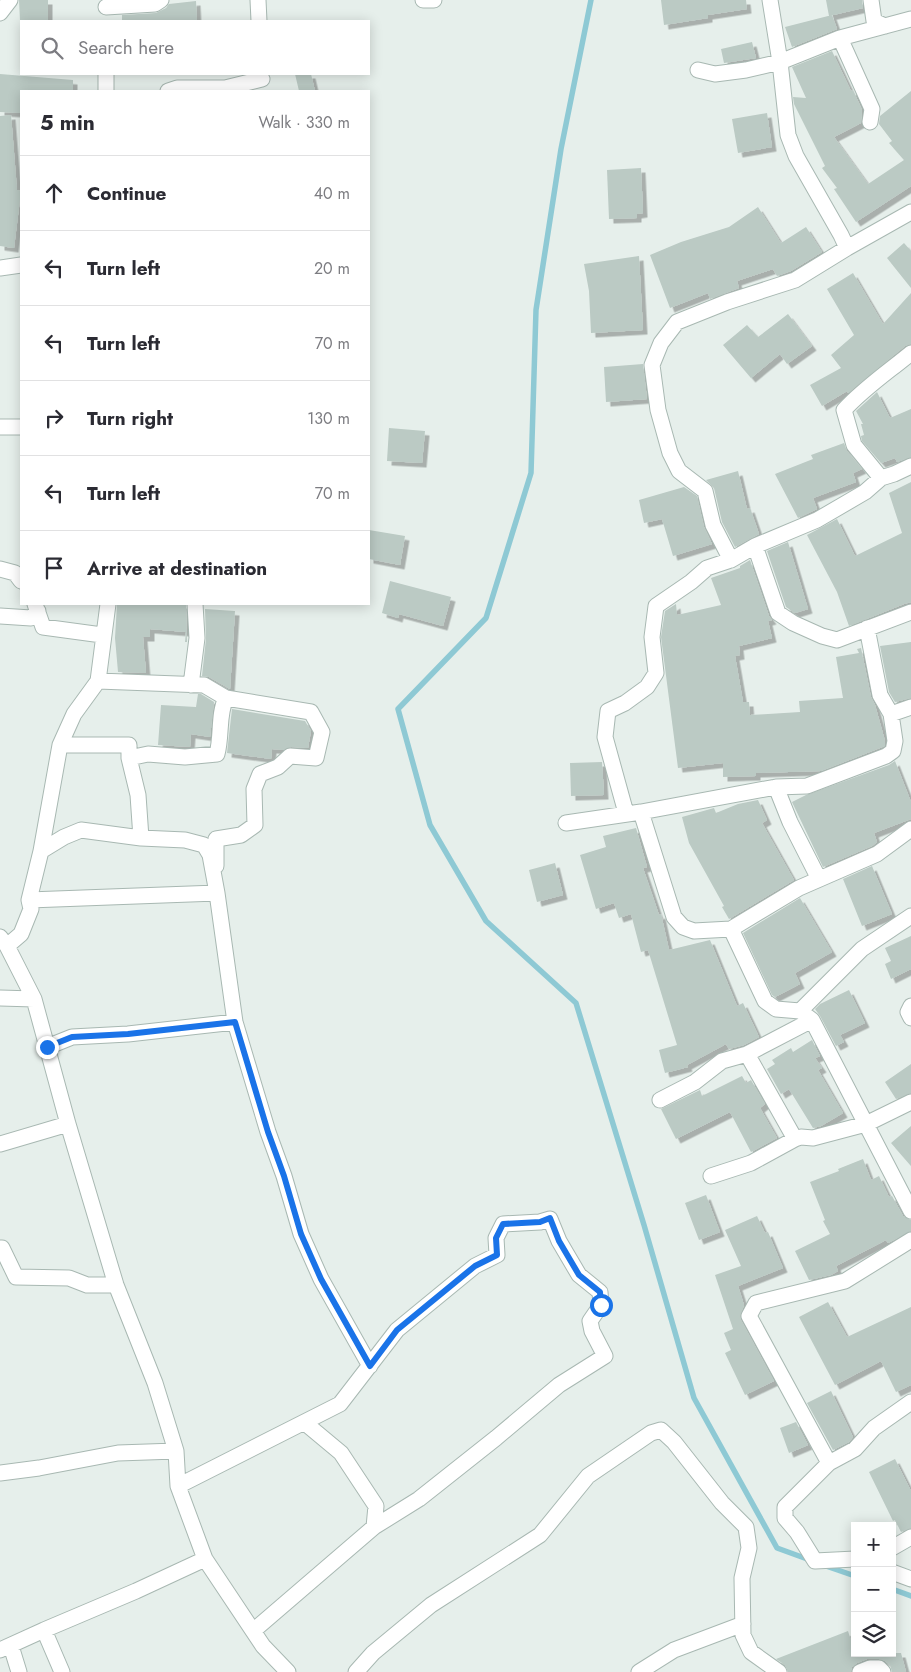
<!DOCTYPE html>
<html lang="en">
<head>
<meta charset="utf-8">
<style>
	body { margin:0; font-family:Jost,sans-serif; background:#f2f2f3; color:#2b2b33 }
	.controls { position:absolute; right:15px; bottom:15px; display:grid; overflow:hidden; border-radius:0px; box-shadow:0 2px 12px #0003 }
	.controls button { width:45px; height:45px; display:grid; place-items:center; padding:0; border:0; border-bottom:1px solid #e1e1e2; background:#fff; color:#2b2b33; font:25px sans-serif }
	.stop { position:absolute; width:15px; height:15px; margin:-11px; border:4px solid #1a73e8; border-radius:50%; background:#fff }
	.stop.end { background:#1a73e8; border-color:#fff; box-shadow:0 1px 5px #0008 }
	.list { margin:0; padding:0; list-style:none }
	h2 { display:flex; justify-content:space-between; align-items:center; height:65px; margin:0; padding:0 20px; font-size:21px }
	h2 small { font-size:16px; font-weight:400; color:#7c7c81 }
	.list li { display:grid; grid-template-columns:32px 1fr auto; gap:15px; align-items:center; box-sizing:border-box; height:75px; padding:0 20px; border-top:1px solid #e1e1e2 }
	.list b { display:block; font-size:19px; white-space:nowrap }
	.list em { font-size:16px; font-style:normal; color:#7c7c81 }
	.icon { flex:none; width:28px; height:28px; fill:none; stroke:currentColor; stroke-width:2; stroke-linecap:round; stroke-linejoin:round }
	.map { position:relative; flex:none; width:911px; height:1672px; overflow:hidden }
	.search { position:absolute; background:#fff; box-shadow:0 2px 12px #0003; left:20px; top:20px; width:350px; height:55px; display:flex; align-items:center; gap:12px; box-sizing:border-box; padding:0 18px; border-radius:0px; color:#7c7c81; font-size:19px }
	.panel { position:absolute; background:#fff; box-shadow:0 2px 12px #0003; left:20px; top:90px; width:350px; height:515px; border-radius:0px }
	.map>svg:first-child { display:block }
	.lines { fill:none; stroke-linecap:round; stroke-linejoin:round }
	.stream { stroke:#8ec9d4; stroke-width:5.5 }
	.building { fill:#bbcac4; filter:url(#shadow) }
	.street-casing { stroke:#a8b8b2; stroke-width:17 }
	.street { stroke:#fff; stroke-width:15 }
	.route { stroke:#1a73e8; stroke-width:6 }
</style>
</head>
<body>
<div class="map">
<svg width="911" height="1672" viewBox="0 0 911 1672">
	<defs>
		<filter id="shadow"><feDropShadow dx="4.5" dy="4.5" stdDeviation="0" flood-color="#0004"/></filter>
	</defs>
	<rect width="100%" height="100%" fill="#e6efeb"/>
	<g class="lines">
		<path class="stream" d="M591,0L561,149L536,310L531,473L486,618L398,709L430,825L486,921L576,1003L644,1225L694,1398L777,1548L810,1560
			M826,1566L855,1576
			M892,1589L911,1596"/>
	</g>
	<path class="building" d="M19,0H48V21H20Z
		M661,0H746L747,9L708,15V18L664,25Z
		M826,0H862L863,8L829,16Z
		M196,1L197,21H122V15L156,13L166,8L169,4Z
		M832,15L837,29L792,47L785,27Z
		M752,42L756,58L724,63L721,49Z
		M832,51L851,91L853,90L862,110L861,123L834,137L868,184L904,160L889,143L892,141L879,124L880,116L911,91V186L856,222L834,189L837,188L822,168L825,166L794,104L793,97L806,98L792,67Z
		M0,74L73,80V91H21V113L0,112Z
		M295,74H311L315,91H299Z
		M767,113L772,147L738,153L732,119Z
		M11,115L17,190L21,191L14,248L0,246V116Z
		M641,168L643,213L637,214V218L609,219L607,170Z
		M758,207L781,243L806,227L822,252L791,271L777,276L773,269L737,281L739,288L710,299L708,293L670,308L650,255L681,242L729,227Z
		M904,243L911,251V288L887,258Z
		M639,256L643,330L591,333L589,291L584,264Z
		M853,273L883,324L911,293V344L905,346L848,393L847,391L822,406L810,385L841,368L831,355L854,335L827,289Z
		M788,314L812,346L787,364L780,354L751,378L723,345L747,325L758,337Z
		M643,364L647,399L606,402L604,367Z
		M877,392L890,418L911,409V457L897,462L895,458L881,463L862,441L861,436L864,435L861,424H863L856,411Z
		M389,428L425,431L422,463L387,461Z
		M844,443L847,451L862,469L853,473L856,482L813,498L817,509L798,518L775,474L813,459L811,455Z
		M738,471L747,509L750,508L759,534L735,547L722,522L714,488L706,480Z
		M911,482V602L904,604L849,626L837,592L807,535L837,519L855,556L902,533L889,493Z
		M684,487L697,496L704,527L712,544L673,556L662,519L644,523L639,500Z
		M369,530L405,536L400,565L369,559Z
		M788,542L808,609L795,613L786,607L767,551Z
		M750,560L769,616L772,620L768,621L772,638L739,646L740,655L735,656L743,702H749L750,715L800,712L799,701L843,698L836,657L859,653L857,649L861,648L871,697L875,705L885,741V746L821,771L756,773V776L723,777V763L678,768L661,637L665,611L676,604L677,615L721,605L711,578L740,568V566Z
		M390,581L451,597L443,626L399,614L398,618L382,613Z
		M117,604H186L187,642H185L186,632L150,629V637H143L146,673L118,672L115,638Z
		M205,609L235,611L230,689L209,677L202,676L206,639Z
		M911,642V698L895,702L889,692L880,646Z
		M198,694H201L214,702L210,737L191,734L190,747L158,745L161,705L196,707Z
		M232,709L305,721L311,731L308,748L291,747L283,750L272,749L271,759L227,753Z
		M895,761L911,802V819L874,833L877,842L872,846L823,867L792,802L806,795L889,765Z
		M602,762L604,795L571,796L570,763Z
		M758,800L767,820L762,823L794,880L729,919L722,907L724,906L689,843L682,817L714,808L716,813L738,804Z
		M636,828L647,867L643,868L659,915L661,914L669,950L710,940L737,1006L743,1003L759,1037L744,1045L729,1049L726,1044L687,1065L688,1067L665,1073L659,1050L677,1045L648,950L641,952L631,914L619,918L614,903L596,909L580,855L606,847L603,836Z
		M555,863L563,895L537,902L529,870Z
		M872,866L892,914L862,926L843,879Z
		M800,898L832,952L795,973L800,984L775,997L772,995L743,933Z
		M911,936V969L891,979L885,964L891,961L885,948Z
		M849,990L865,1023L840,1035L844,1042L836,1046L820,1016L815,1009L820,1004Z
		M812,1040L820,1056L815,1058L822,1068L818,1070L843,1113L821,1126L813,1128L789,1089L781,1094L767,1069L775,1064L772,1060L791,1048L793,1052Z
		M911,1064V1093L896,1099L885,1082Z
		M742,1076L746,1083L751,1080L765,1104L760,1108L777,1138L751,1152L730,1112L676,1139L661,1109L700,1090L702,1096Z
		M911,1126V1166L891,1143Z
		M863,1159L871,1180L879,1176L889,1197L892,1196L903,1216L911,1220V1231L888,1243L886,1240L836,1266L838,1271L831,1275L809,1280L795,1251L830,1234L823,1221L825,1220L810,1182L839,1171L838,1169Z
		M706,1195L720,1232L699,1240L685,1203Z
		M757,1216L765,1233L768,1232L783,1268L738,1286L744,1305L740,1316L741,1320L774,1381L745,1395L725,1353L731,1350L724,1333L733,1329L715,1275L741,1266L725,1230Z
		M828,1302L847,1337L911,1307V1385L896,1392L881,1361L835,1385L799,1317Z
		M831,1391L853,1437L849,1442L833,1450L807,1403Z
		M796,1422L808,1445L789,1453L780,1428Z
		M895,1459L911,1491V1528L901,1532L895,1520L893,1521L869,1472Z
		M848,1631L855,1653H901L906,1672H892L890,1665L885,1661L879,1659H867L857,1663L852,1667L851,1672H788L785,1665L776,1659Z"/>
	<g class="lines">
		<g class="street-casing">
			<path id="street" d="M258,0L259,21
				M423,0H434
				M770,0L780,62L788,135L796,156L841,235L847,248
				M871,0L874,21L885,26
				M106,7L155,4L161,0
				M0,13L10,0
				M840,38L872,109L870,122
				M698,70L715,74L746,70L780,62L840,38L911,19
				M106,91V74
				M168,91L177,88H225L262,79
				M0,268L21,265
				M0,427H21
				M881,478L854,445L844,410C864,388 888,372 911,353
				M755,546L778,613L793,623L822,636L837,640L911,612
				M731,560L713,525L705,491L679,471L670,453L658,410L652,365L661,343L677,322L727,302L795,280L847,248L911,212
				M0,569L15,573L21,581
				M35,604L43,627L102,635
				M0,616L31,618L38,611
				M98,681L204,685L226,698L311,712L322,732L316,758L290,756L278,767L260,774L254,789L255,825L241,835L216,839V866
				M191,685L197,638L195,604
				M891,714L911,707
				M60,745H129V758L138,795L141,838
				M129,758L148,754L185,757L217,754C222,736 218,714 226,698
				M776,787L790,822L819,879
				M641,812L674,917L683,927L694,931L731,929L799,888L877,854L911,829
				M626,813L605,737L608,711L625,703L647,687L656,673L652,637L656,606L691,582L707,568L731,560L755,546L817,520L865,492L881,478L894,474L911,466
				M566,823L641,812L776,787L807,786L886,756L893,751L895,741L891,714L880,695L867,628
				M41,851L64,837L81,830L141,838L185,840L204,845L210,855L217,893L235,1022L268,1132L284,1176L301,1234L321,1279L370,1366
				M29,900L217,893
				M731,929L765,1001L776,1009L800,1011L812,1020L911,1211
				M0,937L7,946L34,999L68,1124L116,1285L155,1383L176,1451L178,1486L205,1559L263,1646L288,1672
				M7,946L21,934L31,909L29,900L41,851L60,745L74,714L98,681L108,604
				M0,998L34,999
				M911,1006L908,1012L911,1018
				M800,1011L862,949L911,916
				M47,1047L72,1037L128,1034L235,1022
				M747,1054L795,1139L801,1137L813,1138L866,1124L911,1102
				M660,1100L695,1082L722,1061L747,1054L812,1020
				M0,1144L68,1124
				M711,1176L751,1163L795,1139
				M0,1248H2L16,1277L69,1278L87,1285H116
				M305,1423L341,1453L376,1506L374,1527
				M829,1463L749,1316L756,1303L845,1281L911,1240
				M0,1473L39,1468L118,1453L176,1451
				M178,1486L340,1404L397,1330L475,1266L497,1255L496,1238L503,1224L540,1222L550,1219L559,1241L579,1275L600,1292L601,1305L590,1321L592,1331L605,1356L559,1385L496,1438L419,1499L374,1527L253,1631
				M892,1548L911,1537
				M855,1559L815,1561L797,1532L785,1518V1507L829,1463L855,1449L874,1428L911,1402
				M892,1572L911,1579
				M44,1630L62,1672
				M11,1646L19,1672
				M0,1650L44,1630L136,1591L205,1559
				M356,1672L373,1653L431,1605L540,1535L588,1476L651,1433L661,1430L674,1442L722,1503L746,1527L749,1548L742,1578L743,1635L751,1652L779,1672
				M639,1672L674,1650L743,1624
				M860,1672L870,1668H879L883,1672"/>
		</g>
		<use href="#street" class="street"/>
	</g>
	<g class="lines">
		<path class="route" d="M47,1047L72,1037L128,1034L235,1022L268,1132L284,1176L301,1234L321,1279L370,1366L397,1330L475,1266L497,1255L496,1238L503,1224L540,1222L550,1218L559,1241L579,1275L600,1292L601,1305"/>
	</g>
</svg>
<div class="controls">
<button>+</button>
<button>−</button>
<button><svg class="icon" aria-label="layers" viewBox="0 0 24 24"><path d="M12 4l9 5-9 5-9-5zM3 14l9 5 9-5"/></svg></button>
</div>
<div class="stop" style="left:601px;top:1305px"></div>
<div class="stop end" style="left:47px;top:1047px"></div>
<div class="search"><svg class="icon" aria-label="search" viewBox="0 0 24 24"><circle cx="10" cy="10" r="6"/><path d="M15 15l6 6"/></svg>Search here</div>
<section class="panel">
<h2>5 min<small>Walk · 330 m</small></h2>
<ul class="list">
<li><svg class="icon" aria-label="ahead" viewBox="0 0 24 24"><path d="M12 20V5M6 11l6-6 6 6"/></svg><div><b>Continue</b></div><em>40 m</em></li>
<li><svg class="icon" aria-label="left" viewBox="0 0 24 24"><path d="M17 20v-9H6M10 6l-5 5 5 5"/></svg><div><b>Turn left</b></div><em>20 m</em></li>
<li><svg class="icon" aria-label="left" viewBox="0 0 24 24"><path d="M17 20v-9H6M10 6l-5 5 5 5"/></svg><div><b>Turn left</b></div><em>70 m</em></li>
<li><svg class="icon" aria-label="right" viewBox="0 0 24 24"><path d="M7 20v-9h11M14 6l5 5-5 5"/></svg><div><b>Turn right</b></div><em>130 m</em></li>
<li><svg class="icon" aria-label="left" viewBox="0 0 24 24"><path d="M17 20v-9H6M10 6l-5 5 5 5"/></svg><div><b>Turn left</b></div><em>70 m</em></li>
<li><svg class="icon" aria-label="arrive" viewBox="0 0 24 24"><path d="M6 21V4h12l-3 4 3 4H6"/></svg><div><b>Arrive at destination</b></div></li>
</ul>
</section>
</div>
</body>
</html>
